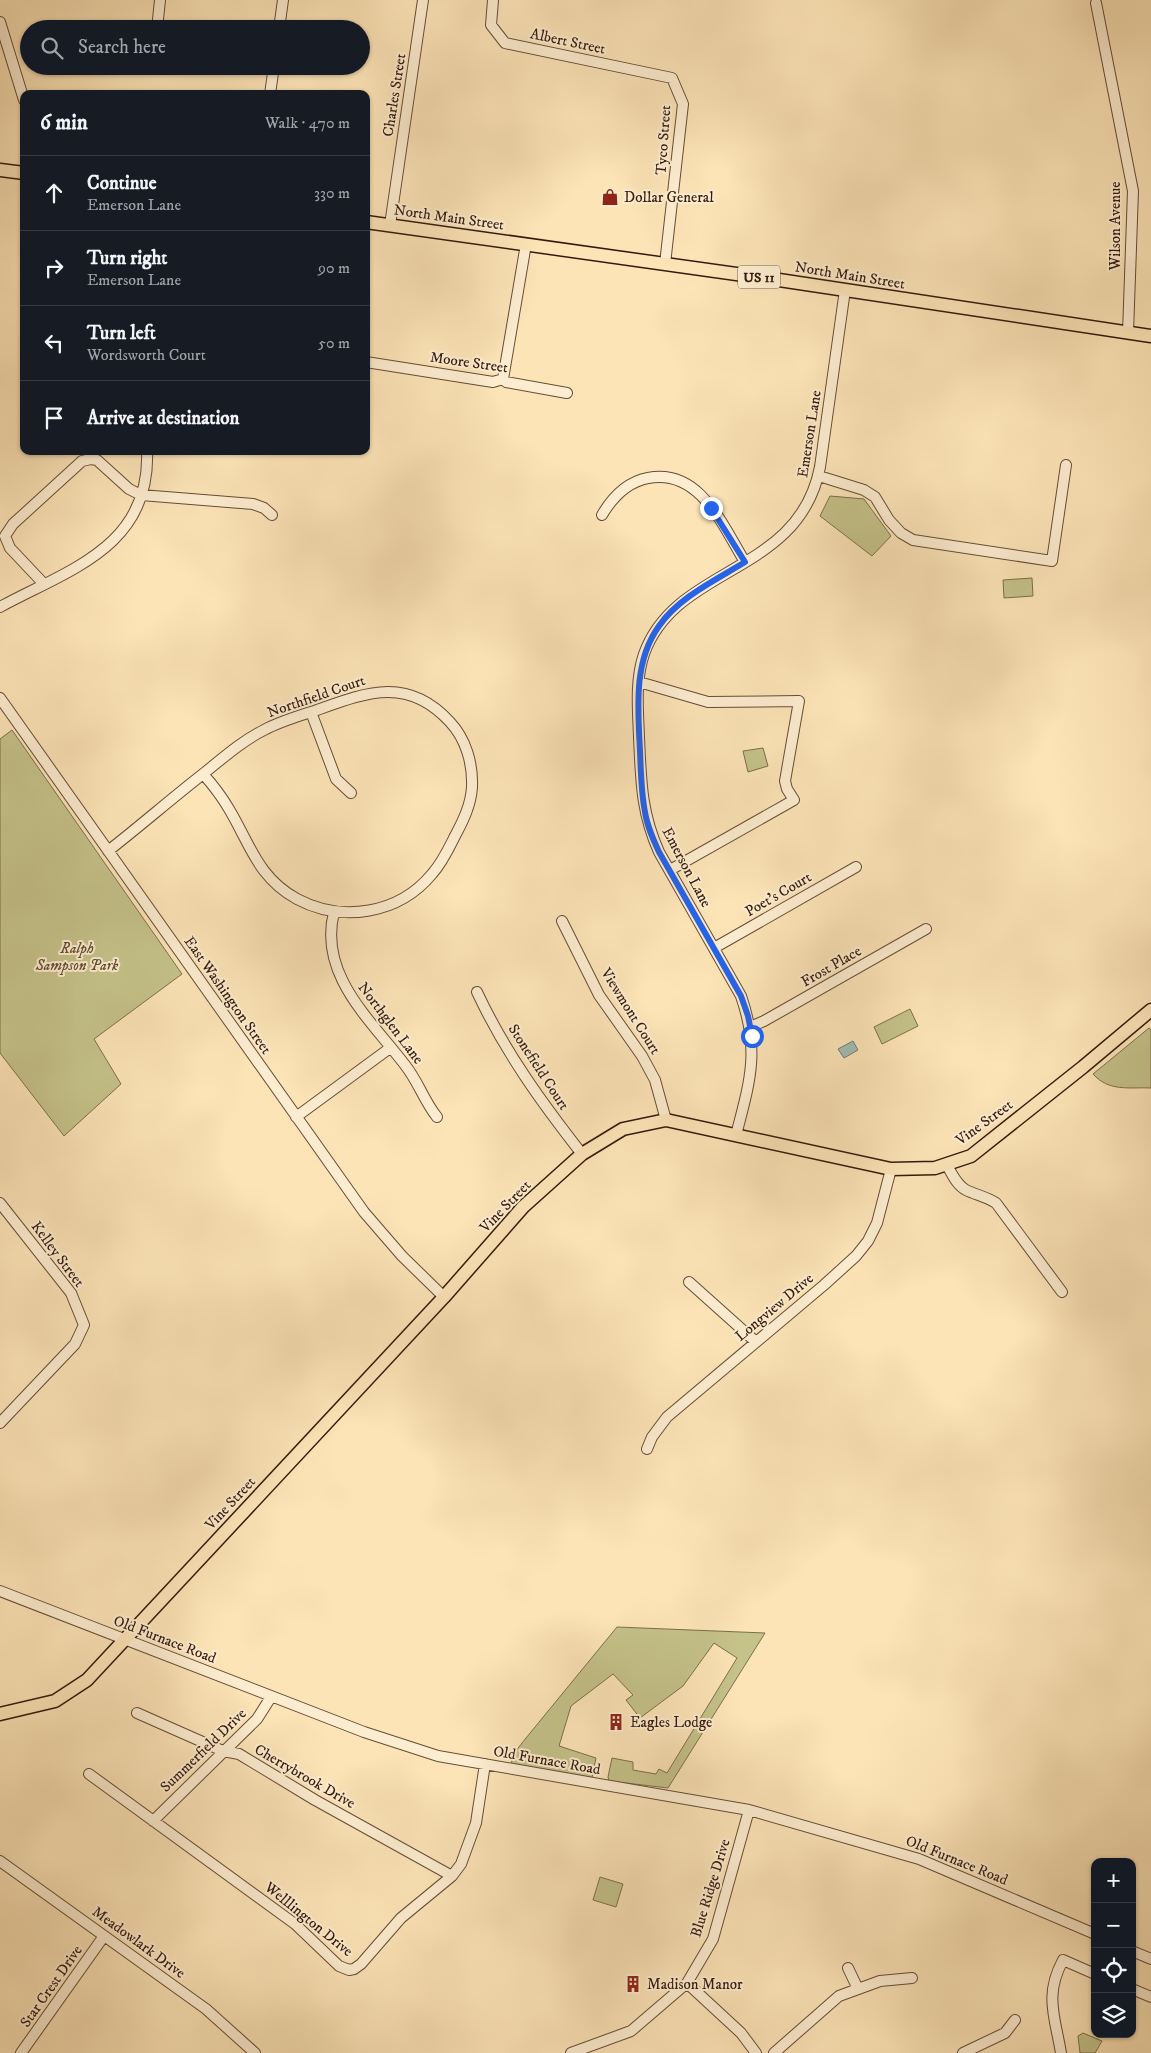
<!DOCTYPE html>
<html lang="en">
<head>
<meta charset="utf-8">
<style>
	body { margin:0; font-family:"IM FELL DW Pica",serif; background:#242831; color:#f1f3f6 }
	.controls { position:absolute; right:15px; bottom:15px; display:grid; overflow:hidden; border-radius:10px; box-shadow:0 1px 4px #0004 }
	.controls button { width:45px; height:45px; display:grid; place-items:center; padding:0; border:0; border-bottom:1px solid #363941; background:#171b24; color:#f1f3f6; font:25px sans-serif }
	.stop { position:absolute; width:15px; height:15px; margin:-11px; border:4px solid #2563eb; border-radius:50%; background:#fff }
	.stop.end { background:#2563eb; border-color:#fff; box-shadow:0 1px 5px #0008 }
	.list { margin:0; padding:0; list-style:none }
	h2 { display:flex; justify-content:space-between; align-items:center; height:65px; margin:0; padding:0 20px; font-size:21px }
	h2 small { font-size:16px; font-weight:400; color:#9ea1a6 }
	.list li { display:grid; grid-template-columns:32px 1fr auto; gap:15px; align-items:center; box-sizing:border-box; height:75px; padding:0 20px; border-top:1px solid #363941 }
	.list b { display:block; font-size:19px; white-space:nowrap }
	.list p { margin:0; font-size:16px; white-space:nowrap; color:#9ea1a6 }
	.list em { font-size:16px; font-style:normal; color:#9ea1a6 }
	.icon { flex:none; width:28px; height:28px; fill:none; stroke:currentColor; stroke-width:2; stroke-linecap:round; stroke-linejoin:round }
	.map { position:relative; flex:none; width:1151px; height:2053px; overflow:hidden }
	.search { position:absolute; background:#171b24; box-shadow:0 1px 4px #0004; left:20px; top:20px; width:350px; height:55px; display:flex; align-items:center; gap:12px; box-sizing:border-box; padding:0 18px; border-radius:28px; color:#9ea1a6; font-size:19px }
	.panel { position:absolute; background:#171b24; box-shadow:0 1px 4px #0004; left:20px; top:90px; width:350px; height:365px; border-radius:10px }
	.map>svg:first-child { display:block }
	.green { fill:#c5c28a; stroke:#7c6e4b }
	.water { fill:#a0beb5; stroke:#757c71 }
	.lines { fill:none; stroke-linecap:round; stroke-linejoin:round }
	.minor-casing { stroke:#664c37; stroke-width:12 }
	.major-casing { stroke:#341a0c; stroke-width:15 }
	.minor { stroke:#fdedd0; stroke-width:10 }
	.major { stroke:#fce4b7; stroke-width:12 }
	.route { stroke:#2563eb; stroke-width:6 }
	.labels { text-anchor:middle; stroke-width:4; stroke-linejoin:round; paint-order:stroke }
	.shield { fill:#fdedd0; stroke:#705947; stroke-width:1 }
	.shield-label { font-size:14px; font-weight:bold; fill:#341a0c }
	.street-label { font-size:15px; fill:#341a0c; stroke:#fdedd0 }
	.poi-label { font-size:15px; fill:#341a0c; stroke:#fdedd0; text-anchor:start }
	.park-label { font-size:15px; font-style:italic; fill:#604c32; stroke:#fdedd0 }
</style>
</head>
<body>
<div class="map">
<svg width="1151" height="2053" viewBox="0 0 1151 2053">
	<rect width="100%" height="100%" fill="#fce4b7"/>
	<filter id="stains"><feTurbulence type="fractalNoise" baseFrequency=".004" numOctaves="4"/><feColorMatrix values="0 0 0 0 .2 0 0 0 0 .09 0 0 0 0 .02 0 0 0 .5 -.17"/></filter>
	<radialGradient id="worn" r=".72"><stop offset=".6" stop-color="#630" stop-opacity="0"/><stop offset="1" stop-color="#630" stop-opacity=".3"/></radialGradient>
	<path class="green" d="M830,496L864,499L891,536L872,556L820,516Z
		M1032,578L1033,596L1004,598L1003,580Z
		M12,730L182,974L94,1039L121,1084L64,1136L0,1053V739Z
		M763,748L768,766L748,772L743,751Z
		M910,1009L918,1026L882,1044L874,1027Z
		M1149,1028L1151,1030V1088C1129,1087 1109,1092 1093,1074Z
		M617,1627L765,1633L668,1788L609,1781L608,1777L612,1758L633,1762V1770L656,1774L659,1769L667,1773L737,1658L714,1643L683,1686L640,1718L626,1700L633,1695L613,1674L571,1706L559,1746L596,1758L592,1778L511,1767C511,1755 519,1747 526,1738Z
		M600,1877L623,1884L616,1907L593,1900Z
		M1083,2033L1102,2041L1095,2053H1080L1078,2036Z"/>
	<path class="water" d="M853,1041L858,1050L844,1058L838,1049Z"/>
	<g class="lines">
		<g class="minor-casing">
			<path id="minor" d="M493,0L491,25L505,43L672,78L683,104L665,264
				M1096,3L1133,191L1128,333
				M0,22L24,100
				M157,29L160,0
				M279,29L283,0
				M270,94L274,66
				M390,225L423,0
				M366,362L493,382L503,379L506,382L567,393
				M503,379L526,244
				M819,476L864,490L875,497L889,520L901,533L913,540L1052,561L1066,465
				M602,515C612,498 627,482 648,478C700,468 723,526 745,562
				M44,584L10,548L5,536L13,524L82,461L91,459L97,460L129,489L141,495L253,504L264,508L272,515
				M0,607C68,570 151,547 147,451
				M639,682L708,702L799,701L785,781L787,789L794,800L670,870
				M0,698L364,1212L402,1256L444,1297
				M311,712L336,779L351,793
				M108,851C140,826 171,799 203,774C223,758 242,741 264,730C281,721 299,716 317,710C367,692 408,676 450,722C466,739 473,764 472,787C471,805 463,821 455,836C448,850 442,863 432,874C399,914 342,923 297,899C258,878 250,844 229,809C222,797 213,785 203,774
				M334,912C318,975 371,1020 405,1065C418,1081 424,1101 437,1117
				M562,921L599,995L642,1056L655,1080L666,1120
				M714,948L856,867
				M477,992C505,1052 542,1103 582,1154
				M750,1027L764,1021L926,929
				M296,1117L390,1048
				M736,1135C750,1081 760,1051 741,996L659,852C641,812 641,780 639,737C638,710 635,680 644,654C676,564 799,576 820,467L845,290
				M946,1164C952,1173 956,1185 966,1190C976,1195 985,1196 996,1203L1062,1292
				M0,1203L71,1293L84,1325L75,1344L0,1423
				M689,1282L756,1342
				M647,1449L652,1437L667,1417L824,1285L856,1256L868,1241L877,1223L891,1169
				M0,1591L364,1732L438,1756L749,1810L919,1859L1095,1934
				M137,1713L223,1751L239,1754L315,1800L452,1876
				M89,1774L295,1924L339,1966L349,1970L354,1969L361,1964L401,1918L452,1876L461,1864L476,1823L485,1764
				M153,1821L257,1719L271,1697
				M0,1861L206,2009L255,2053
				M1132,1951L1151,1959
				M848,1968L858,1989
				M687,1983L741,2033L756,2053
				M1132,1989L1151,1997
				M21,2053L104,1936
				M571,2053L631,2031L687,1983L713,1939L749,1810
				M774,2053L839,1996L880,1981L912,1978
				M963,2053L1005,2033L1015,2020
				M1061,2053C1055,2017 1044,1995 1063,1960L1095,1974"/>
		</g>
		<g class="major-casing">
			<path id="major" d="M0,170L24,173
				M366,222L779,280L1151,336
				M0,1714L55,1701L87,1680L444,1297L523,1207L582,1154L623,1129L666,1120L891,1169L935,1168L971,1156L1083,1067L1151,1010"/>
		</g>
		<use href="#minor" class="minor"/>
		<use href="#major" class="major"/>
	</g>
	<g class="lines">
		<path class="route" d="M711,508L745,562C716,580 679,597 659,626C633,662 638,709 640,751C641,772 641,792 645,812C647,826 653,839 659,852L741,996L748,1016L752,1036"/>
	</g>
	<defs>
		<g id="shop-bare" transform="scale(1.35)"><path d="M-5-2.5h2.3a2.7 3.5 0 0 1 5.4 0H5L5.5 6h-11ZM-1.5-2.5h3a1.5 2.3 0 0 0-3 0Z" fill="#8f2418" stroke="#fdedd0" stroke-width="2.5" paint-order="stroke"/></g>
		<g id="building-bare" transform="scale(1.35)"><path d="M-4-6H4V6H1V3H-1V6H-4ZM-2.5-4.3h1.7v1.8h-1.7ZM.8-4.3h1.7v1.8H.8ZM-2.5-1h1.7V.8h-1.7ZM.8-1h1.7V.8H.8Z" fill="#8f2418" stroke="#fdedd0" stroke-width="2.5" paint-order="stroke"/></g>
	</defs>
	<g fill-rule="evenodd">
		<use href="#shop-bare" x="610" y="197"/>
		<use href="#building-bare" x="616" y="1722"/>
		<use href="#building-bare" x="633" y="1984"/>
	</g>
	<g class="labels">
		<rect class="shield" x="738" y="265.5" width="42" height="23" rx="4"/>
		<g class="shield-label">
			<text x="759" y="282">US 11</text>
		</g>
		<g class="street-label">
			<text transform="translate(568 41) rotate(12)" y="5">Albert Street</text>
			<text transform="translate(394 95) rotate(-81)" y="5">Charles Street</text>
			<text transform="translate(663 140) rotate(-86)" y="5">Tyco Street</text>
			<text transform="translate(449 217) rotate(8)" y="5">North Main Street</text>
			<text transform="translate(1115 226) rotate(-90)" y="5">Wilson Avenue</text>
			<text transform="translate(850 275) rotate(9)" y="5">North Main Street</text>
			<text transform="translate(469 362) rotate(8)" y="5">Moore Street</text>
			<text transform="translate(809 434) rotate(-81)" y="5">Emerson Lane</text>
			<text transform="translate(316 696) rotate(-19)" y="5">Northfield Court</text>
			<text transform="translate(687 867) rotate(62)" y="5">Emerson Lane</text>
			<text transform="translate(778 894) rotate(-30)" y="5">Poet's Court</text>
			<text transform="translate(831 966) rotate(-30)" y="5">Frost Place</text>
			<text transform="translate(228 995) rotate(55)" y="5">East Washington Street</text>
			<text transform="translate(631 1011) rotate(58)" y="5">Viewmont Court</text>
			<text transform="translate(391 1023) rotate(53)" y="5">Northglen Lane</text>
			<text transform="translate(539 1067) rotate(57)" y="5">Stonefield Court</text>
			<text transform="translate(984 1122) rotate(-36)" y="5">Vine Street</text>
			<text transform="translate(505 1206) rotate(-46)" y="5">Vine Street</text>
			<text transform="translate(58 1254) rotate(53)" y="5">Kelley Street</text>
			<text transform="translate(774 1307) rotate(-40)" y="5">Longview Drive</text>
			<text transform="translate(230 1503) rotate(-47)" y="5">Vine Street</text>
			<text transform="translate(165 1639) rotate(21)" y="5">Old Furnace Road</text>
			<text transform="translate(203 1750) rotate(-44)" y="5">Summerfield Drive</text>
			<text transform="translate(547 1760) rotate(10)" y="5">Old Furnace Road</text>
			<text transform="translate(305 1776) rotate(30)" y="5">Cherrybrook Drive</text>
			<text transform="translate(957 1860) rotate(22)" y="5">Old Furnace Road</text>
			<text transform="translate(710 1888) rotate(-73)" y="5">Blue Ridge Drive</text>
			<text transform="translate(309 1919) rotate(39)" y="5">Welllington Drive</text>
			<text transform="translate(139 1942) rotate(36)" y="5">Meadowlark Drive</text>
			<text transform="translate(51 1986) rotate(-55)" y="5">Star Crest Drive</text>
		</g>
		<g class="poi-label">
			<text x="624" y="202">Dollar General</text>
			<text x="630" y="1727">Eagles Lodge</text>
			<text x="647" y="1989">Madison Manor</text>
		</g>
		<g class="park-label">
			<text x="77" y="953">Ralph<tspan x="77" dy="17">Sampson Park</tspan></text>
		</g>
	</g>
	<rect width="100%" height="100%" filter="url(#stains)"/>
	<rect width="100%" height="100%" fill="url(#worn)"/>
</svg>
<div class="controls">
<button>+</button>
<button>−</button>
<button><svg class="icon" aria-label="locate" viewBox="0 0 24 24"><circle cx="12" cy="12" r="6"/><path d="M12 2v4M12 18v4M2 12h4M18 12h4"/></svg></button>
<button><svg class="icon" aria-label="layers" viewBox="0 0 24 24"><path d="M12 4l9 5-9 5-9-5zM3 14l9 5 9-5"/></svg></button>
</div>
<div class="stop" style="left:752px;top:1036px"></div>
<div class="stop end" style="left:711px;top:508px"></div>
<div class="search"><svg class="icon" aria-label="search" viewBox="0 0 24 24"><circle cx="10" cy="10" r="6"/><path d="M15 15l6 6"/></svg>Search here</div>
<section class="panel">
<h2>6 min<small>Walk · 470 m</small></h2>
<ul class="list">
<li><svg class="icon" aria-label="ahead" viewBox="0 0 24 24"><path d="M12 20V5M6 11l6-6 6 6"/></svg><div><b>Continue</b><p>Emerson Lane</p></div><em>330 m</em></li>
<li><svg class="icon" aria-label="right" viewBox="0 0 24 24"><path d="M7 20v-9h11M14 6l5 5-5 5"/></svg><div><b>Turn right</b><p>Emerson Lane</p></div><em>90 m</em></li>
<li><svg class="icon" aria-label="left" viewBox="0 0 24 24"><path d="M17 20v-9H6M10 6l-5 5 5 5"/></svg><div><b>Turn left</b><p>Wordsworth Court</p></div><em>50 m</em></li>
<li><svg class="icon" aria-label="arrive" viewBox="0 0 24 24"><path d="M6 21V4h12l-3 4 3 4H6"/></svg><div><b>Arrive at destination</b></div></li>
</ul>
</section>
</div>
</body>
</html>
